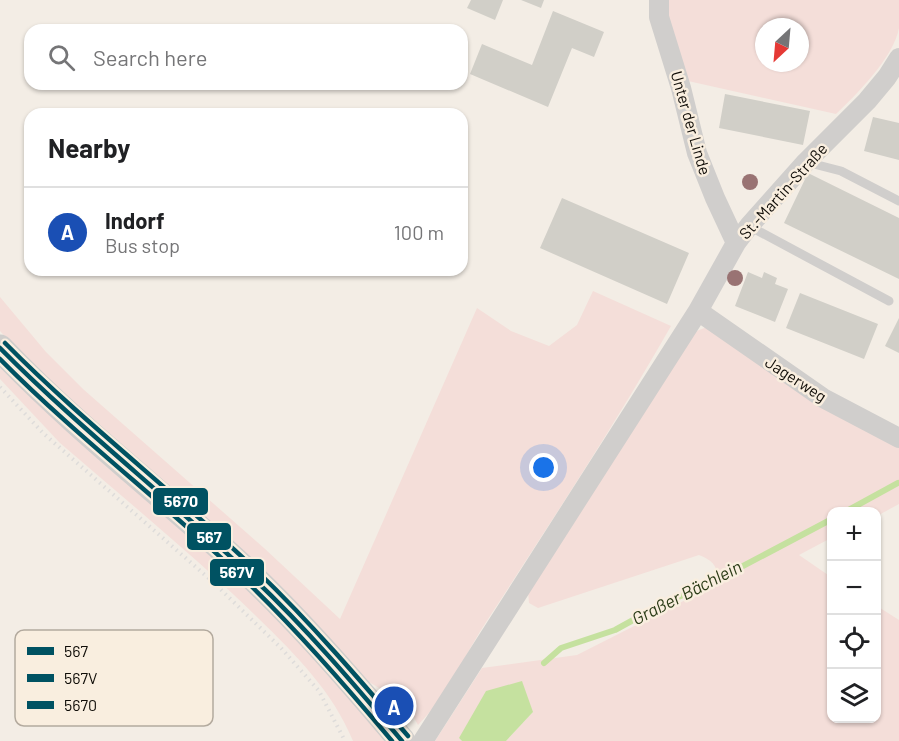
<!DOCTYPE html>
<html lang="en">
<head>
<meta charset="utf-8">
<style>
	body { margin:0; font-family:Barlow,sans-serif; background:#f2f2f2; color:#202124 }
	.controls { position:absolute; right:18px; bottom:18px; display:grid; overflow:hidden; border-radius:12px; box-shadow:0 2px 4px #0004 }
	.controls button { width:54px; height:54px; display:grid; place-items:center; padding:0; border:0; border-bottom:2px solid #e0e0e0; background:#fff; color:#202124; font:30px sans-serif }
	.compass { position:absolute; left:755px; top:18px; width:54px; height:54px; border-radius:50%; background:#fff; box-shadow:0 2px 4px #0004; rotate:206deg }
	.you { position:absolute; left:544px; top:468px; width:21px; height:21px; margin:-15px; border:4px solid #fff; border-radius:50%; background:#1a73e8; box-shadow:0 0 0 9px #1a73e833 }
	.badge { display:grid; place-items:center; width:39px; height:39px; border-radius:50%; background:#0b8043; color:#fff; font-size:20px; font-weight:700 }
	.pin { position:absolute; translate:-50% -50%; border:3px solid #fff; box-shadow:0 2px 6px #0006 }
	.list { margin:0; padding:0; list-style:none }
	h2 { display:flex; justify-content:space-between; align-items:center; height:78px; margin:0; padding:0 24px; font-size:26px }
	h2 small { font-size:20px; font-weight:400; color:#757577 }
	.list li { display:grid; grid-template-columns:39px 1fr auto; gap:18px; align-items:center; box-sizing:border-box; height:90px; padding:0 24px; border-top:2px solid #e0e0e0 }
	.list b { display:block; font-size:22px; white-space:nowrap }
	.list p { margin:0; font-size:20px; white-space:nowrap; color:#757577 }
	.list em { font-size:20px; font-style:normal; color:#757577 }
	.icon { flex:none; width:33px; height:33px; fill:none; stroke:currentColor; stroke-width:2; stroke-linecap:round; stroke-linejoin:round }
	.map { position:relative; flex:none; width:899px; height:741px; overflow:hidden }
	.search { position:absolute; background:#fff; box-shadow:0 2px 4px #0004; left:24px; top:24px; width:444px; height:66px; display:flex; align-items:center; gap:15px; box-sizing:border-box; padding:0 21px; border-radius:18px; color:#757577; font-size:22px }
	.panel { position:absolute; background:#fff; box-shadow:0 2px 4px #0004; left:24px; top:108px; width:444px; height:168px; border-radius:18px }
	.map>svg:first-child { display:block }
	.green { fill:#f4ded9; fill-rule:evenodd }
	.water { fill:#c5e19f }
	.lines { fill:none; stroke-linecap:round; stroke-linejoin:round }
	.stream { stroke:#c5e19f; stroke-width:6 }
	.building { fill:#d1cfc8 }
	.path { stroke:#dedcda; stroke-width:4; stroke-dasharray:1.5 4.5; stroke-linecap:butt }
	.lane { stroke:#d0cecc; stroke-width:9 }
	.street { stroke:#d0cecc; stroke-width:20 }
	.secondary { stroke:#d0cecc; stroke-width:27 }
	.bus-1-casing { stroke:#f9eedf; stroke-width:9 }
	.bus-2-casing { stroke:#f9eedf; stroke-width:9 }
	.bus-3-casing { stroke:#f9eedf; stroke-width:9 }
	.bus-1 { stroke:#005262; stroke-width:4.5 }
	.bus-2 { stroke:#005262; stroke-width:4.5 }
	.bus-3 { stroke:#005262; stroke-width:4.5 }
	.tree { fill:#997373 }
	.labels { text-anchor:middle; stroke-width:5; stroke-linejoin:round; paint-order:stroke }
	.street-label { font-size:16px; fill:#0f0c07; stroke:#f9eedf }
	.water-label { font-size:18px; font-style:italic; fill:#2a3b16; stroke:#f9eedf }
	.key { fill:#f9eedf; stroke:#b3aa9e; stroke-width:1.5 }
	.key-label { font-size:16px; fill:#0f0c07 }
	.line-badge { stroke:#f9eedf; stroke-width:2 }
	.badge-label { font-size:16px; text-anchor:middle; font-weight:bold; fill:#fff }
</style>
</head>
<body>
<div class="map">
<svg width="899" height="741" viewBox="0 0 899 741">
	<rect width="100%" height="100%" fill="#f3ede5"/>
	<path class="green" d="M666,0H899C899,9 899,19 899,28C894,57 856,95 836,114L688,81L665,15ZM764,27H800V63H764Z
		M593,291L671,326C614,426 551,522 488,619C465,654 448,695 418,725L413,716L410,717L398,699L362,678L34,368L0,331V297L46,352L83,389L264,548L340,619L477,308L511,331L549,346L577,325Z
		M707,327L899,444V504L877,516L876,512H832L831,538L799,555L831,577L832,718H876L877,606L899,620V741H506L533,712L459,738L462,741H435L482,668L577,655L715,585C720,569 715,561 699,555L538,608L529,603L528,591L694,332Z
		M0,362L251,587L386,741H353C333,692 296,655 259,619C196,557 127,501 60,443L0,379Z"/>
	<path class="water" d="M522,681L533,712L506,741H462L459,738L486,691Z"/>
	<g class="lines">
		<path class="stream" d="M845,512L898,483
			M544,663L561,648L615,630L664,603L709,584L832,519"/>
	</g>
	<path class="building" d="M471,0H503L495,20L467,8Z
		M521,0H544L541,8Z
		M553,11L604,32L594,57L572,48L548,107L470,74L482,44L532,65Z
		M725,94L810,111L803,145L719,128Z
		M873,117L899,123V160L864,151Z
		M808,173L899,218V279L784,223Z
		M562,198L689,253L667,304L540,248Z
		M748,272L762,278L764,272L777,278L775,284L788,289L775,322L735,306Z
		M800,293L878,324L864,359L786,328Z
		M899,318V353L885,346Z"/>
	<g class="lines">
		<path class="path" d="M0,387L43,433L213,582L281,648L319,691L345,741"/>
		<path class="lane" d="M806,162L841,171L899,201
			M749,226L889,301"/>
		<path class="street" d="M659,0V17L681,88L697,153L715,198L736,243
			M698,311L823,398L899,438
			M423,741L698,311L736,243L749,226L806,162L867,101L887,77L899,58"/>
		<path class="secondary" d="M0,348C71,423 152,486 229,555C292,612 347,676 402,741"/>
		<g class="bus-1-casing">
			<path id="bus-1" d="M0,348C80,429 170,498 252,577C306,628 354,684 402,741"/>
		</g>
		<g class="bus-2-casing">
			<path id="bus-2" d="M0,359C78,438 167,505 247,582C299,632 346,686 392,741"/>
		</g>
		<g class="bus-3-casing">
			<path id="bus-3" d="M5,343C85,424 176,493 258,572C311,623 360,680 408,736"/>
		</g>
		<use href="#bus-1" class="bus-1"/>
		<use href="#bus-2" class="bus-2"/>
		<use href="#bus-3" class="bus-3"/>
	</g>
	<g class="tree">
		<circle cx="750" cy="182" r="8"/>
		<circle cx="735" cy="278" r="8"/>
	</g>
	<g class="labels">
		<g class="street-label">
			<text transform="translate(691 123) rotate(74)" y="6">Unter der Linde</text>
			<text transform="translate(783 191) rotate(-48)" y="6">St.-Martin-Straße</text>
			<text transform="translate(796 379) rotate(33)" y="6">Jagerweg</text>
		</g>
		<g class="water-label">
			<text transform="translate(687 593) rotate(-27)" y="6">Graßer Bächlein</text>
		</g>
	</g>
	<rect x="15" y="630" width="198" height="96" rx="9" class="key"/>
	<rect x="27" y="647" width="27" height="8" fill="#005262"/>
	<rect x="27" y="674" width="27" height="8" fill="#005262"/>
	<rect x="27" y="701" width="27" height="8" fill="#005262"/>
	<g class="key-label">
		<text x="64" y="657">567</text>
		<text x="64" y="684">567V</text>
		<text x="64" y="711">5670</text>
	</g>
	<g class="line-badge">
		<rect x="152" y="487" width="57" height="29" rx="6" fill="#005262"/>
		<rect x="186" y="522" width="46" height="29" rx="6" fill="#005262"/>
		<rect x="209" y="558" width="56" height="29" rx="6" fill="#005262"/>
	</g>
	<g class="badge-label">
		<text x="181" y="507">5670</text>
		<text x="209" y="543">567</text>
		<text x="237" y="578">567V</text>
	</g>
</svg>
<div class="controls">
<button>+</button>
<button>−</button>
<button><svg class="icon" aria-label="locate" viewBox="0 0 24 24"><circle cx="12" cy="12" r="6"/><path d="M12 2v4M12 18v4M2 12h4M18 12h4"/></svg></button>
<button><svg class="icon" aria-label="layers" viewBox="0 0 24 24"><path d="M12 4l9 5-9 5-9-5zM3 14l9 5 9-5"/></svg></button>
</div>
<svg class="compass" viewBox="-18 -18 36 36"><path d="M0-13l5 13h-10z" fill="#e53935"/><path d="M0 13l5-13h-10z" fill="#757577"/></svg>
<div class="you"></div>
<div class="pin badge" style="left:394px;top:706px;background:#1a4fb4">A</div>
<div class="search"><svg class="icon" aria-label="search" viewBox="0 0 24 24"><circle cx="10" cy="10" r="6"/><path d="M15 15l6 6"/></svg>Search here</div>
<section class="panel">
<h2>Nearby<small></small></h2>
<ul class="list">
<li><span class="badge" style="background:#1a4fb4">A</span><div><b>Indorf</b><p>Bus stop</p></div><em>100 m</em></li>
</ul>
</section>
</div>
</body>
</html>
